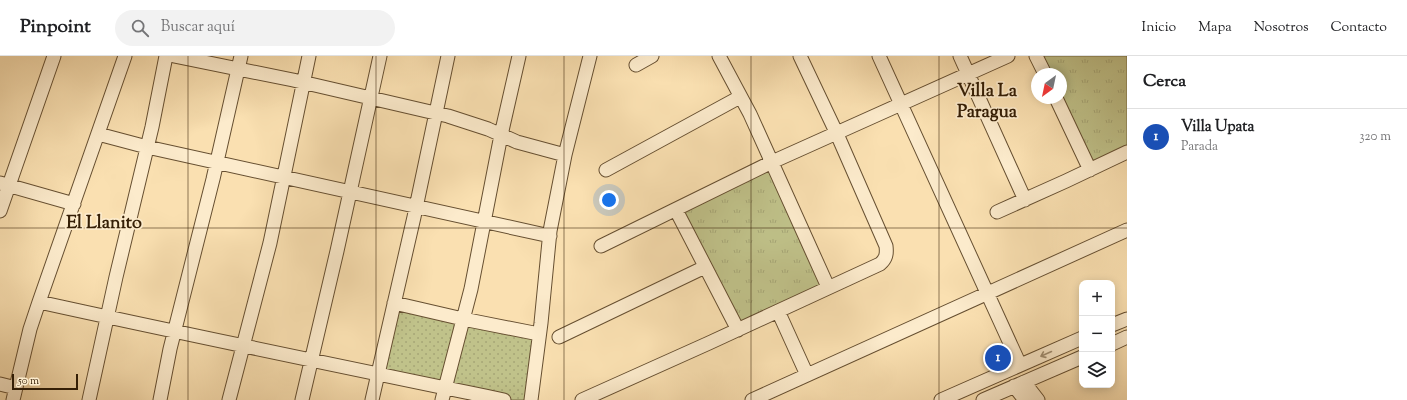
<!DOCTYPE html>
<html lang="es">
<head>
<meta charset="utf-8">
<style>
	body { margin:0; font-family:"Sorts Mill Goudy",serif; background:#f2f2f2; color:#202124 }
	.controls { position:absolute; right:12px; bottom:12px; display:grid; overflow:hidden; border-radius:8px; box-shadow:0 2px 10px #0003 }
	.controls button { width:36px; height:36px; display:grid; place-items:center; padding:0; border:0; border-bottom:1px solid #e0e0e0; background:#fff; color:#202124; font:20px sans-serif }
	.compass { position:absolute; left:1031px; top:12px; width:36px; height:36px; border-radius:50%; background:#fff; box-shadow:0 2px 10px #0003; rotate:213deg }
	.scale { position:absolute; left:12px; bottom:10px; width:66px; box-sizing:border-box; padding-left:4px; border:2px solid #351f06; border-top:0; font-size:11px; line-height:14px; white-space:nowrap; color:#351f06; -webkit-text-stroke:3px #fcebcc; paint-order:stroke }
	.you { position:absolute; left:609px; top:144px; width:14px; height:14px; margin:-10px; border:3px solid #fff; border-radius:50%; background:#1a73e8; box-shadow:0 0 0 6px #1a73e833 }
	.badge { display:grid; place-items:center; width:26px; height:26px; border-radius:50%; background:#7c3aed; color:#fff; font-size:13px; font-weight:700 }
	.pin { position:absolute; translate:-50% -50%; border:2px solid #fff; box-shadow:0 1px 4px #0006 }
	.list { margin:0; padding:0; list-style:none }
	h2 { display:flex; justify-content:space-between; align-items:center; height:52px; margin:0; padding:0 16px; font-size:17px }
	h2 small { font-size:13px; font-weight:400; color:#757577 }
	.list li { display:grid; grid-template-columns:26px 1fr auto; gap:12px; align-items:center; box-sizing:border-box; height:56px; padding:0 16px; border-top:1px solid #e0e0e0 }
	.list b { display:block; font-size:15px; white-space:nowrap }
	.list p { margin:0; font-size:13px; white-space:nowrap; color:#757577 }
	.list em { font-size:13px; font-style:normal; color:#757577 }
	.icon { flex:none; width:22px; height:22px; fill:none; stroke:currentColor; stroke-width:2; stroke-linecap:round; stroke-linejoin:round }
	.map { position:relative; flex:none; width:1127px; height:344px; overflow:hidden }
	header { display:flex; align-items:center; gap:24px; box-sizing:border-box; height:56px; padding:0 20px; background:#fff; border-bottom:1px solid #e0e0e0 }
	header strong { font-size:19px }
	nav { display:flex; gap:22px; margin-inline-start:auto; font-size:14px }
	.search { width:280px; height:36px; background:#f2f2f2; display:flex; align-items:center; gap:10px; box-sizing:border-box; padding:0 14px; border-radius:22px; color:#757577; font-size:15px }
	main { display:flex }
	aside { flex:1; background:#fff }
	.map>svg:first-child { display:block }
	.grass { fill:url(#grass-dots); stroke:#7a7048 }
	.park { fill:url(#park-tufts); stroke:#7a7048 }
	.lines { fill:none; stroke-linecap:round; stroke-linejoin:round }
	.minor-casing { stroke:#664f31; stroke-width:15 }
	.minor { stroke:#fcebcc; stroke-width:13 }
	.oneway { stroke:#a28f73 }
	.grid { fill:none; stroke:#351f06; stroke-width:1; stroke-opacity:0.55 }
	.labels { text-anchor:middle; stroke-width:3.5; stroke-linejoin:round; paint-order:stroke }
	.district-label { font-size:18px; font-weight:bold; fill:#351f06; stroke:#fcebcc }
</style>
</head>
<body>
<header>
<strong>Pinpoint</strong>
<div class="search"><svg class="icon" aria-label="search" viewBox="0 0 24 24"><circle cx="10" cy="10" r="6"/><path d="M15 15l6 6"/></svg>Buscar aquí</div>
<nav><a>Inicio</a><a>Mapa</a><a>Nosotros</a><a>Contacto</a></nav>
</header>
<main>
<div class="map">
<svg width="1127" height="344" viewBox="0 0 1127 344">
	<defs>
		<pattern id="grass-dots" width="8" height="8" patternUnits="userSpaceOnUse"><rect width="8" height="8" fill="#c0c28a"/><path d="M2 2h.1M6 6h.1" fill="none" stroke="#a6a676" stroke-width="1.8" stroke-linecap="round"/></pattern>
		<pattern id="park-tufts" width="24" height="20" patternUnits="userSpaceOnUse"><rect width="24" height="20" fill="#c0c28a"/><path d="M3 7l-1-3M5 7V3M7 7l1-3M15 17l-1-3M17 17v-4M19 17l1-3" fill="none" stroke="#a6a676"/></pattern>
	</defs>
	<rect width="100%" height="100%" fill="#fae0b1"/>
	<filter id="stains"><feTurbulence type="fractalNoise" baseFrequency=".005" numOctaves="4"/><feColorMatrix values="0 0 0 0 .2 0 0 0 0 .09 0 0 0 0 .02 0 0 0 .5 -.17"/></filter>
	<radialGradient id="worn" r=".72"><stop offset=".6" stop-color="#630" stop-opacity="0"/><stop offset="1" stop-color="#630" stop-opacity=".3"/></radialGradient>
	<path class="grass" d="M394,247L539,278L531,344H504L378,317Z"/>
	<path class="park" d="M1036,0H1127V96L1090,114L1061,42V18H1045Z
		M772,106L828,231L738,274L676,154Z"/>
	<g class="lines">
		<g class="minor-casing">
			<path id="minor" d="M174,0L293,24L448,60L488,73L517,86L565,99
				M719,0L750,58L828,231
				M879,0L1020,309
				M960,0L1025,144
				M1036,0L1045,18
				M636,9L652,0
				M1056,42L1090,114
				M98,78L147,91L550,180
				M606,114L740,41
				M0,127L74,148
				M676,154L738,274
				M0,155L54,0
				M997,156L1066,125L1127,96
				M601,190L772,106L1008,0
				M39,246C193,280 349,312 504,344
				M394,247L463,263L539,278
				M778,255L807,319
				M1112,269L1127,263
				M559,281L705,211
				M1112,288L1127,281
				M1024,326L1038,344
				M0,328L16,332
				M1014,330L1025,344
				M13,344L30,273L39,246L125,0
				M89,344L116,221L152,71L166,0
				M160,344L170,293L213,123L241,0
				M229,344L270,187L309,0
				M302,344L337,195L380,0
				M372,344L414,161L448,0
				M442,344L471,233L501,79L519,0
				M531,344L541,267L550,175L565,99L590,0
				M582,344L709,287L880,208C886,203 887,198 886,190L837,78L800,0
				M752,344L1127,174
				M941,344L1082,282
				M983,344L1082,301"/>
		</g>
		<use href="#minor" class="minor"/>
	</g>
	<defs><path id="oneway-shaft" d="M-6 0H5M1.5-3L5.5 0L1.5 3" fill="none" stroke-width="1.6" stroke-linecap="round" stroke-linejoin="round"/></defs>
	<use class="oneway" href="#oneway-shaft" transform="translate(1046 298) rotate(156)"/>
	<path class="grid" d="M188,0V344M376,0V344M564,0V344M751,0V344M939,0V344M0,172H1127"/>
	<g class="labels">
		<g class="district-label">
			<text x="987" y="40">Villa La<tspan x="987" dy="21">Paragua</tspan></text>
			<text x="104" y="172">El Llanito</text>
		</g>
	</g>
	<rect width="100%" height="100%" filter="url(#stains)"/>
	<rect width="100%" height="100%" fill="url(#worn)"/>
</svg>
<div class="controls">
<button>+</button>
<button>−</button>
<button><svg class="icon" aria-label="layers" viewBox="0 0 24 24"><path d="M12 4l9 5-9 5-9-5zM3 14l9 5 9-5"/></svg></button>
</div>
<svg class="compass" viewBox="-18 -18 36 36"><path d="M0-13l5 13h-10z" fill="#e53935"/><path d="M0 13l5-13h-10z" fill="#757577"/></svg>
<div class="scale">50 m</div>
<div class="you"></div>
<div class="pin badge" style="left:998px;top:302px;background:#1a4fb4">1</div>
</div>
<aside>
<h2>Cerca<small></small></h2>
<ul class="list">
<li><span class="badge" style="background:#1a4fb4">1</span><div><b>Villa Upata</b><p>Parada</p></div><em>320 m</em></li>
</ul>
</aside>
</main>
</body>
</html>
